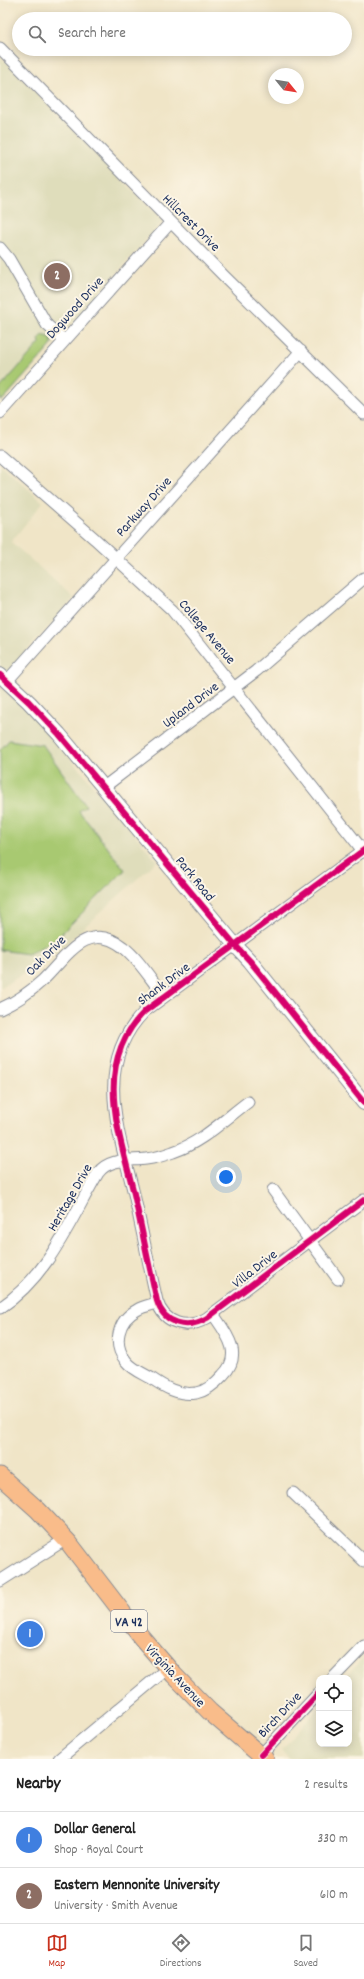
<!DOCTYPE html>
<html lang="en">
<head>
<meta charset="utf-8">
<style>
	body { margin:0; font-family:Dekko,sans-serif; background:#f6f6f6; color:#222 }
	.controls { position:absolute; right:12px; bottom:12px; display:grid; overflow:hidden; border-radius:8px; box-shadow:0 2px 10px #0003 }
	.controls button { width:36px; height:36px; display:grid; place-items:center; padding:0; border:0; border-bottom:1px solid #e0e0e0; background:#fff; color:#222; font:20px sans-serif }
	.compass { position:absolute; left:268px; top:68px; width:36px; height:36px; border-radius:50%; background:#fff; box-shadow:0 2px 10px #0003; rotate:120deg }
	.you { position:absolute; left:226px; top:1177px; width:14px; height:14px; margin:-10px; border:3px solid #fff; border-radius:50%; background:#1a73e8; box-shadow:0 0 0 6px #1a73e833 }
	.badge { display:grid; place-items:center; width:26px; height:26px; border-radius:50%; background:#c8321e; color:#fff; font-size:13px; font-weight:700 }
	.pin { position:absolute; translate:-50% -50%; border:2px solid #fff; box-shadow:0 1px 4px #0006 }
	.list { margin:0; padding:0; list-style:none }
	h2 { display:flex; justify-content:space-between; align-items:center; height:52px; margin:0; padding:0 16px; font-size:17px }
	h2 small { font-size:13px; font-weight:400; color:#767676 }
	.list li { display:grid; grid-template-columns:26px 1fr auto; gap:12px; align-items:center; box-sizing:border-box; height:56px; padding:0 16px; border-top:1px solid #e0e0e0 }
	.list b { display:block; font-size:15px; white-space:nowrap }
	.list p { margin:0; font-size:13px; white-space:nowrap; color:#767676 }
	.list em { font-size:13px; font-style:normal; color:#767676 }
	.icon { flex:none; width:22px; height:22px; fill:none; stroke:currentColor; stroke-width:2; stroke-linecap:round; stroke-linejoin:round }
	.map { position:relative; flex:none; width:364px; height:1759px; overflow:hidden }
	.search { position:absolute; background:#fff; box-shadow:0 2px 10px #0003; left:12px; right:12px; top:12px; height:44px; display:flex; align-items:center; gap:10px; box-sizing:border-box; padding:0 14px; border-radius:22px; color:#767676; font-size:15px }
	.sheet { height:164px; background:#fff }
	nav { display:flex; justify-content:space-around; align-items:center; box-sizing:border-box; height:56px; border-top:1px solid #e0e0e0; background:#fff; font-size:11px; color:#767676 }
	nav a { display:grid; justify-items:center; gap:2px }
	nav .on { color:#c8321e }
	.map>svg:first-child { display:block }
	.built { fill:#dfddbb }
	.green { fill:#a8c971; stroke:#627c68 }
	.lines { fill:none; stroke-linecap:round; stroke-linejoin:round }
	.minor-casing { stroke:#868a92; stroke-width:13 }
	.tertiary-casing { stroke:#868a92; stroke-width:16 }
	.primary-casing { stroke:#868a92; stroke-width:19 }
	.minor { stroke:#fff; stroke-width:11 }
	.tertiary { stroke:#fff; stroke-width:14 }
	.primary { stroke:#f9bc8a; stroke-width:17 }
	.cycleway-casing { stroke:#fcf5e5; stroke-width:8 }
	.cycleway { stroke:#d6006c; stroke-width:6 }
	.labels { text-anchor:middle; stroke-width:4; stroke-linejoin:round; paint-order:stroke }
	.shield { fill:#fcf5e5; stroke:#5e6a86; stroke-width:1 }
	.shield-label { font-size:13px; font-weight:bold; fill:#1b2f5e }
	.street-label { font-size:14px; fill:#1b2f5e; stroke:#fcf5e5 }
</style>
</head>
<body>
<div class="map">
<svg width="364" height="1759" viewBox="0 0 364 1759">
	<rect width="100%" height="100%" fill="#fcf5e5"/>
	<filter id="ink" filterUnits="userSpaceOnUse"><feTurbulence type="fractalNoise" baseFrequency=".025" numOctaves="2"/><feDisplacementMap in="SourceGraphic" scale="8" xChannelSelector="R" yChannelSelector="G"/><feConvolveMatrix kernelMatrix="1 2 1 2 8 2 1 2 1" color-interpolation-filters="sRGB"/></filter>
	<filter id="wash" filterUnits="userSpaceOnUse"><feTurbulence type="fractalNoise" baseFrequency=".012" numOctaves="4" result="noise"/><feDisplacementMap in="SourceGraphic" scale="16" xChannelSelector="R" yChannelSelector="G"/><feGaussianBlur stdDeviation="0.9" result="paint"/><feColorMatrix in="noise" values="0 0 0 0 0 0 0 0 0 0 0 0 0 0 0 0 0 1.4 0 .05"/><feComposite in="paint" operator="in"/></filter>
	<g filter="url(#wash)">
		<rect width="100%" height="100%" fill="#f0e5c7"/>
		<path class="built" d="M0,56L163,221L0,404Z
			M0,464L43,502L11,542L74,598L0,680Z
			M0,685L37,719L157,861L51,957L0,988Z
			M364,1656V1759H289L282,1749L319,1707V1744H349V1678H345Z"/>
		<path class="green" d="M43,335L51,338L52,343L51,346L4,399L0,400V388L40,343L39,339Z
			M9,740L43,745L86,806L79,811L125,870L55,940L28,954L0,950V750Z"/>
	</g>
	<g filter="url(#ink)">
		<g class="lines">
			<g class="minor-casing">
				<path id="minor" d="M0,48L224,276L364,414
					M0,248L9,259L47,325L64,340
					M0,413L171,222
					M0,456L95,539L172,610L364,852
					M7,681L301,351
					M104,787L256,671L364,578
					M364,850L145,1011C92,1064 119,1132 134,1194C142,1230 149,1266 157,1301C164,1324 187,1330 207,1318L364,1200
					M0,1009C16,1002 31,991 43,980C66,958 87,919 123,947C138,958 152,981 164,996
					M273,1190L338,1279
					M157,1303C151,1305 143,1306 137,1310C118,1320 112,1344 126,1361C132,1369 142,1373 151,1378C164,1387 179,1396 196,1393C206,1391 216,1383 223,1375C244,1354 226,1333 213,1314
					M0,1308C49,1275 69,1222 98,1173C109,1158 129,1161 146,1159C155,1158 165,1155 173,1152C201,1143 225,1119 248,1102
					M293,1493L364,1561
					M0,1581L66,1539
					M333,1678L364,1646
					M261,1755L319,1693
					M59,1759L168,1668"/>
			</g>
			<g class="tertiary-casing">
				<path id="tertiary" d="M0,675L29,702L59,734L235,945L250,961L364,1103"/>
			</g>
			<g class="primary-casing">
				<path id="primary" d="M0,1476L38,1510L69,1543L142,1638L174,1675L210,1712L265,1759"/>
			</g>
			<use href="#minor" class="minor"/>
			<use href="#tertiary" class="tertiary"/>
			<use href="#primary" class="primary"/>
			<g class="cycleway-casing">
				<path id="cycleway" d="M0,675L29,702L59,734L235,945L250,961L364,1103
					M364,850L145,1011C92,1064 119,1132 134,1194C142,1230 149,1266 157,1301C164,1324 187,1330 207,1318L364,1200
					M261,1755L319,1693"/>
			</g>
			<use href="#cycleway" class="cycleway"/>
		</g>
	</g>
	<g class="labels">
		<rect class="shield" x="111" y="1610" width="36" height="22" rx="3"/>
		<g class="shield-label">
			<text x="129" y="1626">VA 42</text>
		</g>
		<g class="street-label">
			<text transform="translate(192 222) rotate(45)" y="5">Hillcrest Drive</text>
			<text transform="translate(74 307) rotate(-48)" y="5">Dogwood Drive</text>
			<text transform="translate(143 506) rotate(-48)" y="5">Parkway Drive</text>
			<text transform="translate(208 631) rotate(50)" y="5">College Avenue</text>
			<text transform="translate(190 704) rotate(-37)" y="5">Upland Drive</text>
			<text transform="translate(196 878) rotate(51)" y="5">Park Road</text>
			<text transform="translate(45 955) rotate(-45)" y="5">Oak Drive</text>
			<text transform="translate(163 983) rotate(-37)" y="5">Shank Drive</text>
			<text transform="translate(69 1197) rotate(-60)" y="5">Heritage Drive</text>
			<text transform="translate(254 1268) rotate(-38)" y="5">Villa Drive</text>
			<text transform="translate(176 1675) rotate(47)" y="5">Virginia Avenue</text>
			<text transform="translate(279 1714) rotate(-47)" y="5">Birch Drive</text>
		</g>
	</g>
</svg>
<div class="controls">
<button><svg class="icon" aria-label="locate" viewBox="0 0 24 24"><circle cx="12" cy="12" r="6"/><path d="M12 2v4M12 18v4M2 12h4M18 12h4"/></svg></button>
<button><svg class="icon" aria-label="layers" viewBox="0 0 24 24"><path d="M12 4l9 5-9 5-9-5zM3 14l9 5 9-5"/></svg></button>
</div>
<svg class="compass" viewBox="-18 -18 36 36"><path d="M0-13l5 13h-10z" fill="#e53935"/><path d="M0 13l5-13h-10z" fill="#767676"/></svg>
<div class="you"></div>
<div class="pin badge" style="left:30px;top:1634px;background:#3f7fe0">1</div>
<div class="pin badge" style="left:57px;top:276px;background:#8d6e63">2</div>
<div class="search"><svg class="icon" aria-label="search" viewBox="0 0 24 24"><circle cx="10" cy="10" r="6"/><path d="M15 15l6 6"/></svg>Search here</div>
</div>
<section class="sheet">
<h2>Nearby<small>2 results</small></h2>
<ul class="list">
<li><span class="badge" style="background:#3f7fe0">1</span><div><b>Dollar General</b><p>Shop · Royal Court</p></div><em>330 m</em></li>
<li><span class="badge" style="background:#8d6e63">2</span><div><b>Eastern Mennonite University</b><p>University · Smith Avenue</p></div><em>610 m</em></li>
</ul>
</section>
<nav>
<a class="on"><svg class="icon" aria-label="map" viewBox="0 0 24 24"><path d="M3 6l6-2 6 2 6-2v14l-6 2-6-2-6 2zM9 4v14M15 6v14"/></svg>Map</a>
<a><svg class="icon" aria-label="directions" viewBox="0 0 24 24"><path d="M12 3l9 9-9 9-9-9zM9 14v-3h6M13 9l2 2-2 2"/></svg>Directions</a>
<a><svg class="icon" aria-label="saved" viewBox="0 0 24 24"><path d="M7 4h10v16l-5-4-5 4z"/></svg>Saved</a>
</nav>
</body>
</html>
